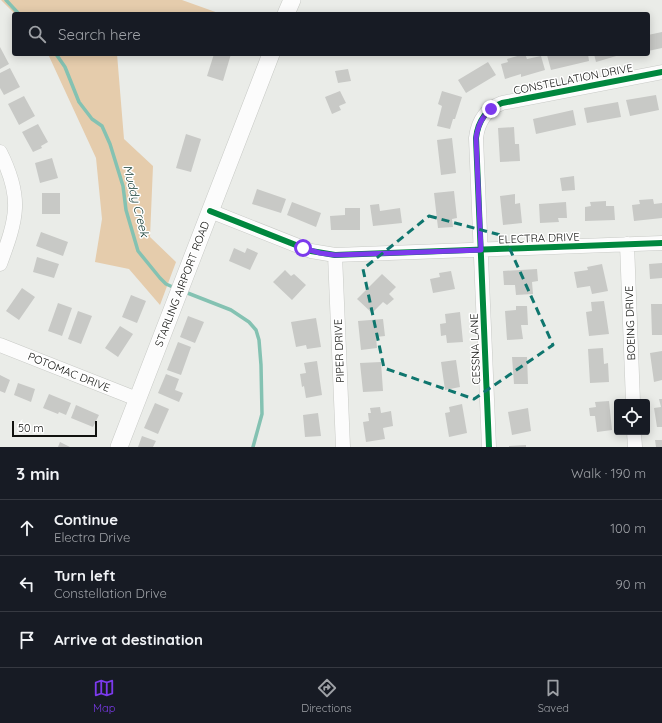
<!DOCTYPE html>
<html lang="en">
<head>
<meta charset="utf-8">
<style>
	body { margin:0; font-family:Quicksand,sans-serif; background:#20242c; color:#f1f3f6 }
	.controls { position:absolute; right:12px; bottom:12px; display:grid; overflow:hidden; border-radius:4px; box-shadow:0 2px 10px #0003 }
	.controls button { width:36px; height:36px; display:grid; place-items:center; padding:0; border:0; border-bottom:1px solid #363941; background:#171b24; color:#f1f3f6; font:20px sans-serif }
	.scale { position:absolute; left:12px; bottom:10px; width:85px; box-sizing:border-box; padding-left:4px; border:2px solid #11120f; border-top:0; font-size:11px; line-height:14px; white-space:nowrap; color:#11120f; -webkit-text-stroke:3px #fff; paint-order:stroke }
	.stop { position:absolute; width:12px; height:12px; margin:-9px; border:3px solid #7c3aed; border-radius:50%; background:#fff }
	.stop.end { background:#7c3aed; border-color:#fff; box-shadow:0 1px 4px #0008 }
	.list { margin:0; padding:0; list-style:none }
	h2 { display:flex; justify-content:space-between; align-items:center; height:52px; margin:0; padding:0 16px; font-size:17px }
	h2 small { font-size:13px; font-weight:400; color:#9ea1a6 }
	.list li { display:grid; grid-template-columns:26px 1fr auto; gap:12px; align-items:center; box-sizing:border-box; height:56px; padding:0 16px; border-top:1px solid #363941 }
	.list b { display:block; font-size:15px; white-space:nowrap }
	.list p { margin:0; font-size:13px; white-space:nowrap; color:#9ea1a6 }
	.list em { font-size:13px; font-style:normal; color:#9ea1a6 }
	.icon { flex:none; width:22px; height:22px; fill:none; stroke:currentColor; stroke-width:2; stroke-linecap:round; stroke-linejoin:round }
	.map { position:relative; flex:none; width:662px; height:447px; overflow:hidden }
	.search { position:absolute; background:#171b24; box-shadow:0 2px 10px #0003; left:12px; right:12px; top:12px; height:44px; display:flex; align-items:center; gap:10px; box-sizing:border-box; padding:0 14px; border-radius:4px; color:#9ea1a6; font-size:15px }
	.sheet { height:220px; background:#171b24 }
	nav { display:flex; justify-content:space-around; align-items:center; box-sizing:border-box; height:56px; border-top:1px solid #363941; background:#171b24; font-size:11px; color:#9ea1a6 }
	nav a { display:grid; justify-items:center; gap:2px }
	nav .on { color:#7c3aed }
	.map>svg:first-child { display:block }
	.green { fill:#e5ccac }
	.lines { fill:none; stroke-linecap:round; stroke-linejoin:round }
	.stream { stroke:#84c2b2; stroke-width:3.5 }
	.building { fill:#c8c9c6 }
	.minor-casing { stroke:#c8cac6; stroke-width:15 }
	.tertiary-casing { stroke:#c8cac6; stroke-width:18 }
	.minor { stroke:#fcfcfc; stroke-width:14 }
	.tertiary { stroke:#fcfcfc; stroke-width:17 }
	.cycleway-casing { stroke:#fff; stroke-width:8 }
	.cycleway { stroke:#00873e; stroke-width:6 }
	.route { stroke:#7c3aed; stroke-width:5 }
	.marked { fill:none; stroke:#0f766e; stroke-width:3; stroke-dasharray:8 5; stroke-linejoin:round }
	.labels { text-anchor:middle; stroke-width:3; stroke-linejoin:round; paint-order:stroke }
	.street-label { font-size:11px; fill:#11120f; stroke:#fff }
	.water-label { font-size:12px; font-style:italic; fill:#0d362d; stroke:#fff }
</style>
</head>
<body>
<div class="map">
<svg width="662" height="447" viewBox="0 0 662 447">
	<rect width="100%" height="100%" fill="#eaece8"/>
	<path class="green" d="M1,0H182L221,14H15Z
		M48,54H117L124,139L153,166L150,237L176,262L160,305L129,269L95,262L102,219L96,158Z"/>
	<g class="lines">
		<path class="stream" d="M6,0L19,14
			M56,54L65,67L79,102L92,119L102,126L110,144L123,186L126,210L138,251L160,278L166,284L175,288
			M185,292L231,310L249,322L256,330L259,340L261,365L262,414L253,447"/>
	</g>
	<path class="building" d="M662,32V48L648,51V35Z
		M0,47L9,64L0,69Z
		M214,54H231L223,81L207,76Z
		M524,54H525L527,59L541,56L545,70L521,77V74L505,79L501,64L508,62L507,59Z
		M550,54H588L589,61L551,70L547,55Z
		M594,54H623L596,62Z
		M488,62L496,75L466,93L458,80Z
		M10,68L20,87L4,95L0,88V73Z
		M348,69L351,81L338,83L335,71Z
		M340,91L346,103L339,106L341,110L332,114L325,97Z
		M442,91L462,97L455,119H453L450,129L437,126L442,106L438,104Z
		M656,95L659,110L630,116L626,100Z
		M24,96L35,116L19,125L8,104Z
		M618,102L621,117L587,123L584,108Z
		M573,110L576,125L536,134L533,119Z
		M38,124L48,142L41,146L42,148L33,152L22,132Z
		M514,127L515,144H519L520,161L500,162L498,128Z
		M186,134L201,139L191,172L176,168Z
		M452,138L456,173L441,175L437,140Z
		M52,158L58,178L40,183L35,163Z
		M574,176L575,190L562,191L560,178Z
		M257,189L286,199L281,213L252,204Z
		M454,191L457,218L452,219L453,227L438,228L434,193Z
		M42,193H60V214H42Z
		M515,194V204L520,203L522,223L503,225L500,196Z
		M653,199L654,204L662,203V218L634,221L632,205L640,204L639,200Z
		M606,201V206H614L615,220L585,221V207L591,206L590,202Z
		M292,202L321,213L316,227L287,215Z
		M566,202L567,218H558L559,222L540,223L539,204Z
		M379,204L380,211L400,208L402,223L373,226L370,205Z
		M345,208H360V230H331L330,216L345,215Z
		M41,232L68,242L63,256L36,246Z
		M234,248L245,253L247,248L258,253L250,270L229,261Z
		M37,257L59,264L54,278L33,272Z
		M662,263V278L650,279L649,264Z
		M602,264L608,291L592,294L590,286L577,288L574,272L588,270L587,267Z
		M537,269L538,281L532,282L533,294L516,295L515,285H504L503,271Z
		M285,270L291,276L294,274L306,285L292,300L273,282Z
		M451,271L455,289L433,293L430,279L440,277L439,273Z
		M382,274L396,287L389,294L394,299L387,305L383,302L372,313L357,299Z
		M22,288L35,297L19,320L6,311Z
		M131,295L146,301L137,323L122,317Z
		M604,301L609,334L589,336L586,312L592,311L591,302Z
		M58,303L72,308L62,336L48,331Z
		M651,304H662V335H652Z
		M516,306H527L528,325H521L523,339L507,340L505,311L516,310Z
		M78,311L92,316L81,344L68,339Z
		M460,312L463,342L447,343L446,335L441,336L440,324L446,323L445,314Z
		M188,316L204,322L195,343L180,337Z
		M316,318L321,347L307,349L306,345L296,347L291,322Z
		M383,319L385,336L376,337L377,348L361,350L358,321Z
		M120,326L133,334L118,357L105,348Z
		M178,342L191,347L181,375L167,370Z
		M603,348L604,364L608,363L609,382L590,383L588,349Z
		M662,351V380L654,382L650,353Z
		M512,357H527L528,384H514Z
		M456,360L460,387L445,390L441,362Z
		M317,361L322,395L306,398L304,386L302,387L300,374L306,373L304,363Z
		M381,362L383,391L363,392L360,363Z
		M166,374L179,379L175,390L183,393L179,402L158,393Z
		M0,375L10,380L5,393L0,391Z
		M18,383L35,389L31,402L14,395Z
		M49,394L71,403L66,415L59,412L58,414L43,408Z
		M659,399H662V427H657L654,408L661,407Z
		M609,401L612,430L597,432L595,416H590L589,408L596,407L595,402Z
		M155,403L169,409L158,434L144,428Z
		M462,404L467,433L449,437L445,413L450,412L449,407Z
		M76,405L99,415L93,427L71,418Z
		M380,407L381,413L391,411L393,426L383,428L385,439L366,442L363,422L369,421L368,413H371L370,408Z
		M528,408L531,431L512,435L508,412Z
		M318,413L321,436L305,437L303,415Z
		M142,436L156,441L153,447H138Z
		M655,440H662V447H656Z
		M60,442L70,447H58Z
		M526,445V447H509V446Z"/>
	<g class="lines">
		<g class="minor-casing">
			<path id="minor" d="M0,152C23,198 17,218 0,264
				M210,211L311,251L335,255L662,243
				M627,244L633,402
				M335,255L343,447
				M0,345L137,399
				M634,432L635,447
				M489,447L476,138C478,121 486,109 502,103L662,72"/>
		</g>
		<g class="tertiary-casing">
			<path id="tertiary" d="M286,14L292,0
				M119,447L271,54"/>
		</g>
		<use href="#minor" class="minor"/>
		<use href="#tertiary" class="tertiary"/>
		<g class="cycleway-casing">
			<path id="cycleway" d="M210,211L311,251L335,255L662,243
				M489,447L476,138C478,121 486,109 502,103L662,72"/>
		</g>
		<use href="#cycleway" class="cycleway"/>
	</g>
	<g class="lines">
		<path class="route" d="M303,248L320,253L335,255L481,250L476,138C478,125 482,117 491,109"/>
	</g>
	<path class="marked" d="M429,216L504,236L553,345L474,399L384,368L363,269Z"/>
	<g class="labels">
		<g class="street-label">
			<text transform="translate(573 79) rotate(-11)" y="4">CONSTELLATION DRIVE</text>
			<text transform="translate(539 238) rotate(-2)" y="4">ELECTRA DRIVE</text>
			<text transform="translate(182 284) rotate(-69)" y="4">STARLING AIRPORT ROAD</text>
			<text transform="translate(630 323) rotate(-92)" y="4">BOEING DRIVE</text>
			<text transform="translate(475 349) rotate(-92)" y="4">CESSNA LANE</text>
			<text transform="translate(339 351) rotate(-92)" y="4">PIPER DRIVE</text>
			<text transform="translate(69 372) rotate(22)" y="4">POTOMAC DRIVE</text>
		</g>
		<g class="water-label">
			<text transform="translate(136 201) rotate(76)" y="4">Muddy Creek</text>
		</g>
	</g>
</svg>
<div class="controls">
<button><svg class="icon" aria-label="locate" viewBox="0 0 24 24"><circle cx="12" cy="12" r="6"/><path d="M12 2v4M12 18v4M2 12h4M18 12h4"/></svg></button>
</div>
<div class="scale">50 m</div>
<div class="stop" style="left:303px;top:248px"></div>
<div class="stop end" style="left:491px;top:109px"></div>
<div class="search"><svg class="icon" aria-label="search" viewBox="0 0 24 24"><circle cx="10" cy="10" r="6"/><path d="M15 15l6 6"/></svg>Search here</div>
</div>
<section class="sheet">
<h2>3 min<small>Walk · 190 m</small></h2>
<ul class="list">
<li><svg class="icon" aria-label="ahead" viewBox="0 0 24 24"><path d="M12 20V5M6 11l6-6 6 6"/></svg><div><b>Continue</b><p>Electra Drive</p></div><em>100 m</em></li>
<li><svg class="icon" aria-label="left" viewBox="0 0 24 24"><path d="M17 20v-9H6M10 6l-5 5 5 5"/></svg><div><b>Turn left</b><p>Constellation Drive</p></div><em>90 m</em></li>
<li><svg class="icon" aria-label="arrive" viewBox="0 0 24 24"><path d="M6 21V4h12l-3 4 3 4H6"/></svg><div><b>Arrive at destination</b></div></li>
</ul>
</section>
<nav>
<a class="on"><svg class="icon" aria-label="map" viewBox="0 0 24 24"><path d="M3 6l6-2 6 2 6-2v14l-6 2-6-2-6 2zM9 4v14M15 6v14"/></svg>Map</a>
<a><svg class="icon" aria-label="directions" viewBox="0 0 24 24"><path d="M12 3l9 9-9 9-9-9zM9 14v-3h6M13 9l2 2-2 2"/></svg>Directions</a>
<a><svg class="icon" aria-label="saved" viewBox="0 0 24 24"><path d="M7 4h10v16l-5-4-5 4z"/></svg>Saved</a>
</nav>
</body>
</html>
